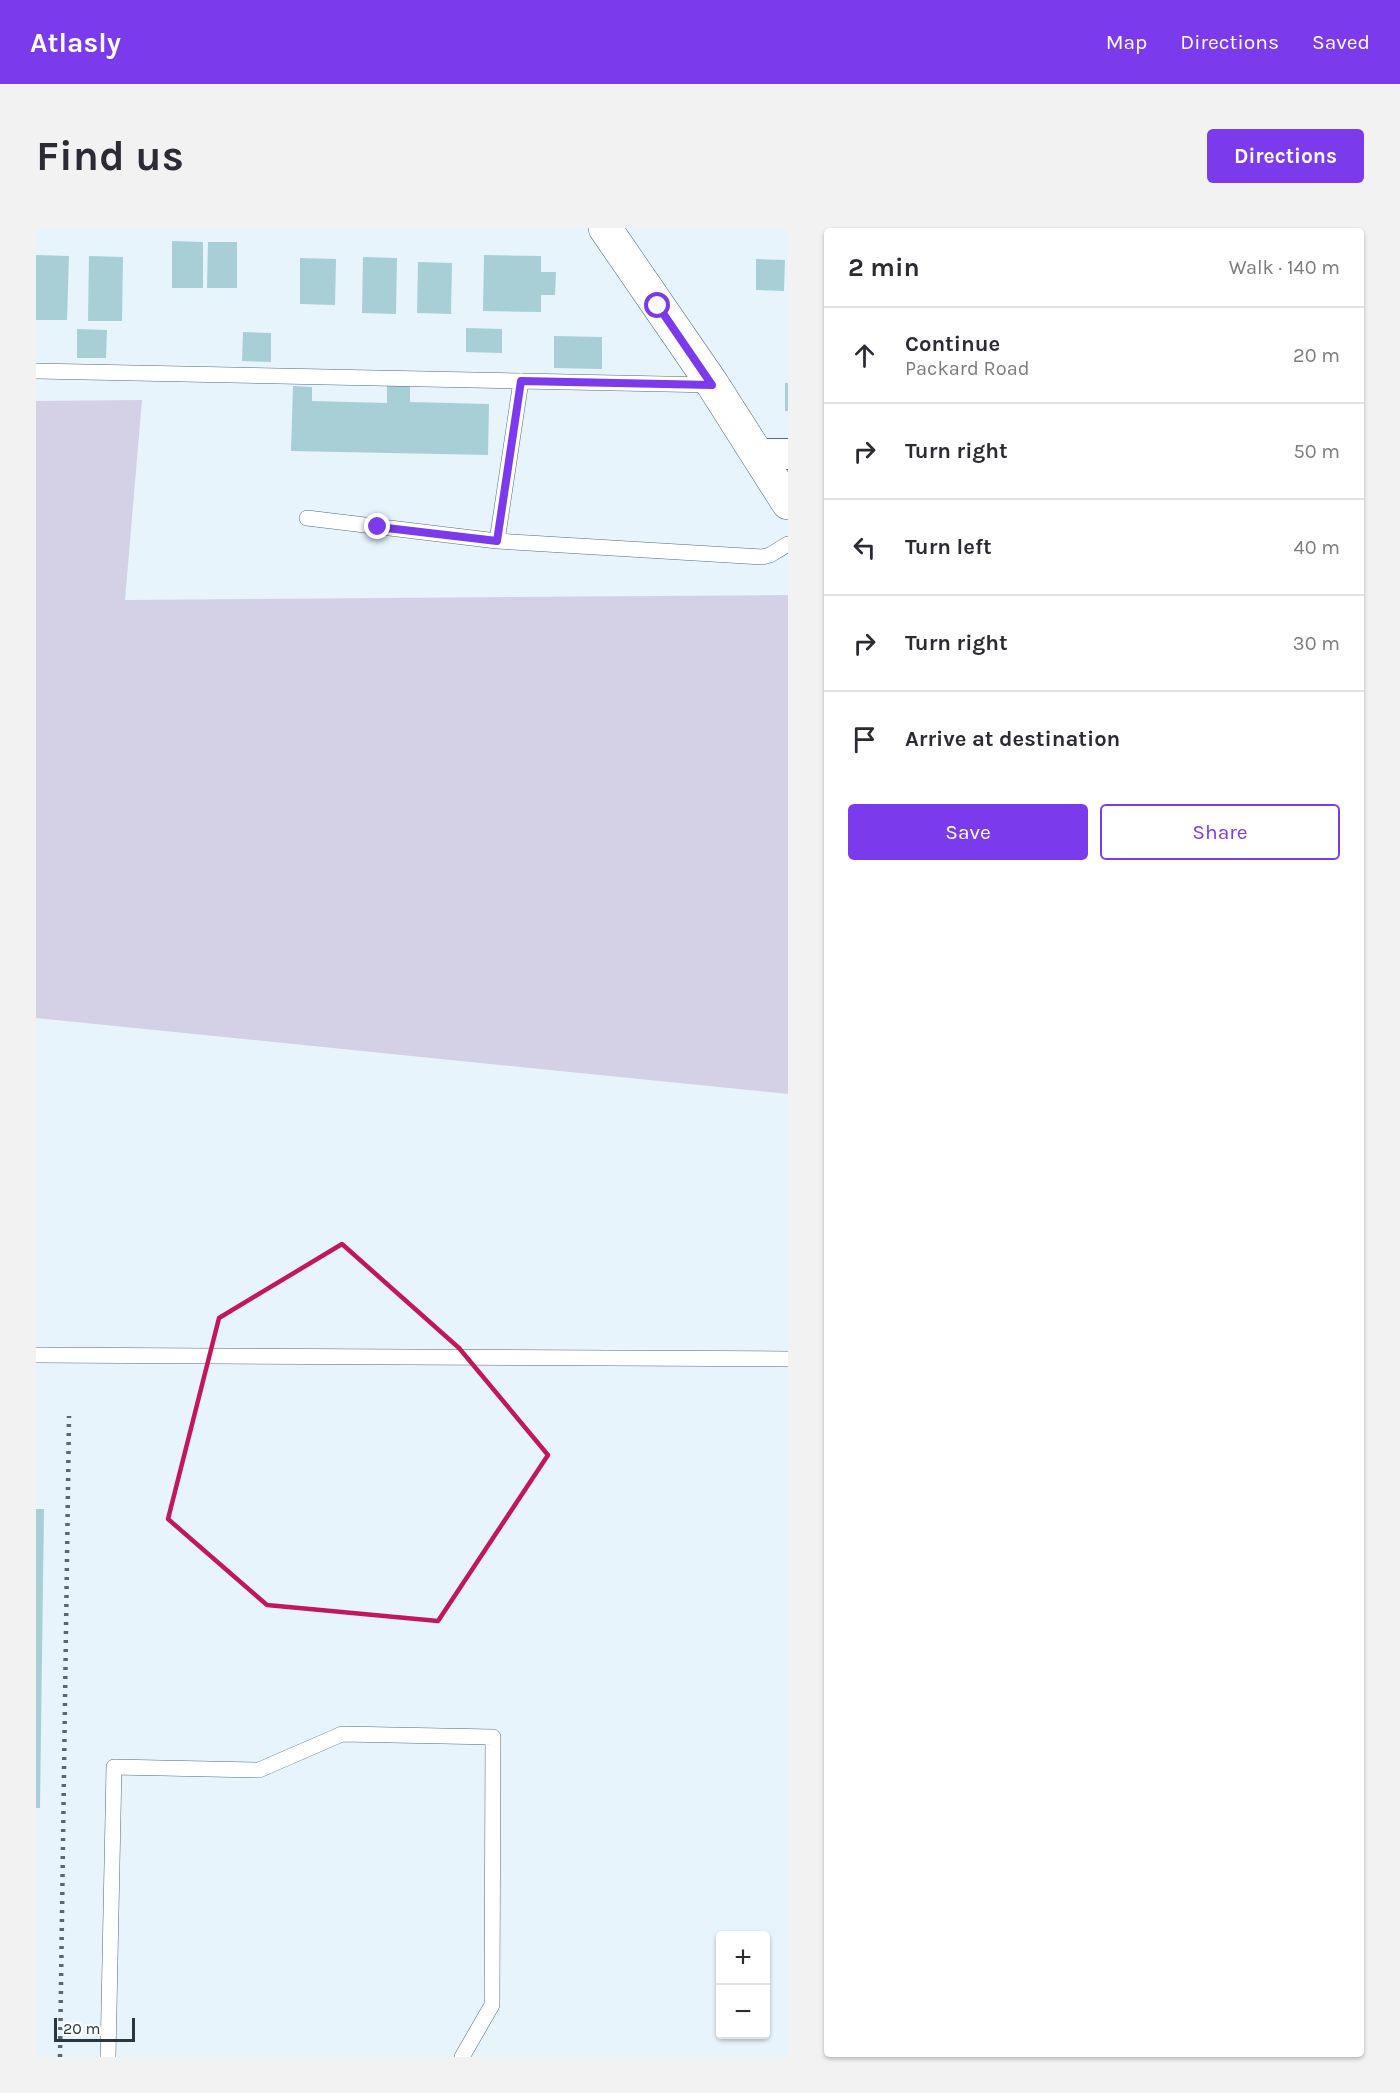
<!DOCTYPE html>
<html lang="en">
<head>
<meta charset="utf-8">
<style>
	body { margin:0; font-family:Karla,sans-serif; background:#f2f2f3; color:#2b2b33 }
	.controls { position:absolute; right:18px; bottom:18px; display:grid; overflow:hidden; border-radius:6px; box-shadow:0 2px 4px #0004 }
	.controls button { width:54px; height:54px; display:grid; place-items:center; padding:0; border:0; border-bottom:2px solid #e1e1e2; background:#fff; color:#2b2b33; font:30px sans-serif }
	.scale { position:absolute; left:18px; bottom:15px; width:81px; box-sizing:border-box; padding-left:6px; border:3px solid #2a373f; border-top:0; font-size:16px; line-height:21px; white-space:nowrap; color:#2a373f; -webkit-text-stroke:4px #fff; paint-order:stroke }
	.stop { position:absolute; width:18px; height:18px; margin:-14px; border:4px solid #7c3aed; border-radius:50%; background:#fff }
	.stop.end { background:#7c3aed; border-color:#fff; box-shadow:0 2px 6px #0008 }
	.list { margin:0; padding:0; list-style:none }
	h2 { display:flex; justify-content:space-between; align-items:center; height:78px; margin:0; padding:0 24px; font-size:26px }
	h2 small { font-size:20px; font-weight:400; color:#7c7c81 }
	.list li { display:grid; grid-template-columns:39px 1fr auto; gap:18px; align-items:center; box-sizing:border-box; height:96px; padding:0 24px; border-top:2px solid #e1e1e2 }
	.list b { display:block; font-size:22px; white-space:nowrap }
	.list p { margin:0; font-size:20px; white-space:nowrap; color:#7c7c81 }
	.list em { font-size:20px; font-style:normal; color:#7c7c81 }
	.actions { display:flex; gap:12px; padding:18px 24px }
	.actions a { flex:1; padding:14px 0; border:2px solid #7c3aed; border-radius:6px; text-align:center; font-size:21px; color:#7c3aed }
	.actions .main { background:#7c3aed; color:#fff }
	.icon { flex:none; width:33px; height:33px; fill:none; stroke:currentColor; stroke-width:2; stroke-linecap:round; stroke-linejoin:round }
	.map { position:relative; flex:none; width:752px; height:1829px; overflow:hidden; border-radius:6px }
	header { display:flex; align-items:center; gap:36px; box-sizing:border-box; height:84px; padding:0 30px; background:#7c3aed; color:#fff }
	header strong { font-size:28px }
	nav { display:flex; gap:33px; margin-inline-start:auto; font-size:21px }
	.intro { display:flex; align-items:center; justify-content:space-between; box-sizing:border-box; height:144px; padding:0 36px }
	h1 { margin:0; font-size:42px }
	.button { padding:15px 27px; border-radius:6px; background:#7c3aed; color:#fff; font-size:21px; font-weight:700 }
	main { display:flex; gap:36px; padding:0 36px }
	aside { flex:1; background:#fff; border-radius:6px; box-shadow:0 2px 4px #0004 }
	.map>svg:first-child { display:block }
	.green { fill:#d4d1e6 }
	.building { fill:#a8cfd6 }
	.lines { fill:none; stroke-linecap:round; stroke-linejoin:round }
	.lane-casing { stroke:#506c7e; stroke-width:16 }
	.street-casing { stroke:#506c7e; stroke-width:32 }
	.secondary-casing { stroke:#506c7e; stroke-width:34 }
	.lane { stroke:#fff; stroke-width:15 }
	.street { stroke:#fff; stroke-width:30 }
	.secondary { stroke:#fff; stroke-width:33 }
	.rail { stroke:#5a676f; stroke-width:4.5; stroke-dasharray:3 6; stroke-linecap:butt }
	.route { stroke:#7c3aed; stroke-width:8 }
	.marked { fill:none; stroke:#c2185b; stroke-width:4.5; stroke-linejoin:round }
</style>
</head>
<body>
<header>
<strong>Atlasly</strong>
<nav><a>Map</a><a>Directions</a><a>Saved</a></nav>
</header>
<div class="intro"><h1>Find us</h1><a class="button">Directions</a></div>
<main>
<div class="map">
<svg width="752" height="1829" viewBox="0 0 752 1829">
	<rect width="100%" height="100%" fill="#e7f4fc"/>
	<path class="green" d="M106,172L89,372L752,367V866L0,790V173Z"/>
	<path class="building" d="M136,13L167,14V60H136Z
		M172,14H201V60H171Z
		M0,27L33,28L31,92H0Z
		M448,27L505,28V44H520L519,67H505V84L447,83Z
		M53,28L87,29L86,93H52Z
		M327,29L361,30L360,86L326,85Z
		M264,30L300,31L299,77L264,76Z
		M720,31L749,32L748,63L720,62Z
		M382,34L416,35L415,86L381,85Z
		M430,100L466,101V125L430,124Z
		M41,101L71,102L70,130H41Z
		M207,104L235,105V134L206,133Z
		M518,108L566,109V141L518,140Z
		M749,155H752V183H749Z
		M351,157H374V174L453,176L452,227L255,223L257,158L276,159V173L351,175Z
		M0,1281H8L4,1580H0Z"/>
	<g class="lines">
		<g class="lane-casing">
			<path id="lane" d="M0,143L677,157
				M485,153L461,313L726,329L734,327L752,316
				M271,290L461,313
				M0,1127L752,1131
				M72,1829L78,1539L223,1542L306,1506L457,1509L456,1777L426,1829"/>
		</g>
		<g class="street-casing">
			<path id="street" d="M722,226H752"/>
		</g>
		<g class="secondary-casing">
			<path id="secondary" d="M569,0L677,157L752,275"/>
		</g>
		<use href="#lane" class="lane"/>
		<use href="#street" class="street"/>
		<use href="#secondary" class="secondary"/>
		<path class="rail" d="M24,1829L33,1188"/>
	</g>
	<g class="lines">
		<path class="route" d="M342,299L461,313L485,153L676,157L622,78"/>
	</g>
	<path class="marked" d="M306,1016L423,1120L512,1227L402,1393L231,1377L132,1291L183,1090Z"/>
</svg>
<div class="controls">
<button>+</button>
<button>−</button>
</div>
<div class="scale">20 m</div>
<div class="stop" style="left:622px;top:78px"></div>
<div class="stop end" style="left:342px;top:299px"></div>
</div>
<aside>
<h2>2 min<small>Walk · 140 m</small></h2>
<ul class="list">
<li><svg class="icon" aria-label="ahead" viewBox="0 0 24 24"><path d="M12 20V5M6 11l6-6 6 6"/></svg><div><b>Continue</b><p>Packard Road</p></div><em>20 m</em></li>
<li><svg class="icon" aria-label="right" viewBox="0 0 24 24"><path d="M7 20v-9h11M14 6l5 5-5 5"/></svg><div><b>Turn right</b></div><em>50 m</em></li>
<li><svg class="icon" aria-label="left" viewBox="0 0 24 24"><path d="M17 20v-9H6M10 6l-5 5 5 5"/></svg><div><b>Turn left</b></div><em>40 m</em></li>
<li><svg class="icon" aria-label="right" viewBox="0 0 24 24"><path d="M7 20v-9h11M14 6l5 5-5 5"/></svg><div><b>Turn right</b></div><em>30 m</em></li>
<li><svg class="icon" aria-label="arrive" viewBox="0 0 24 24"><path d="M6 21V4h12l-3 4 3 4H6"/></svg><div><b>Arrive at destination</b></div></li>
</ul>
<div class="actions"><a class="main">Save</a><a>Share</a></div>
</aside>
</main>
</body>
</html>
